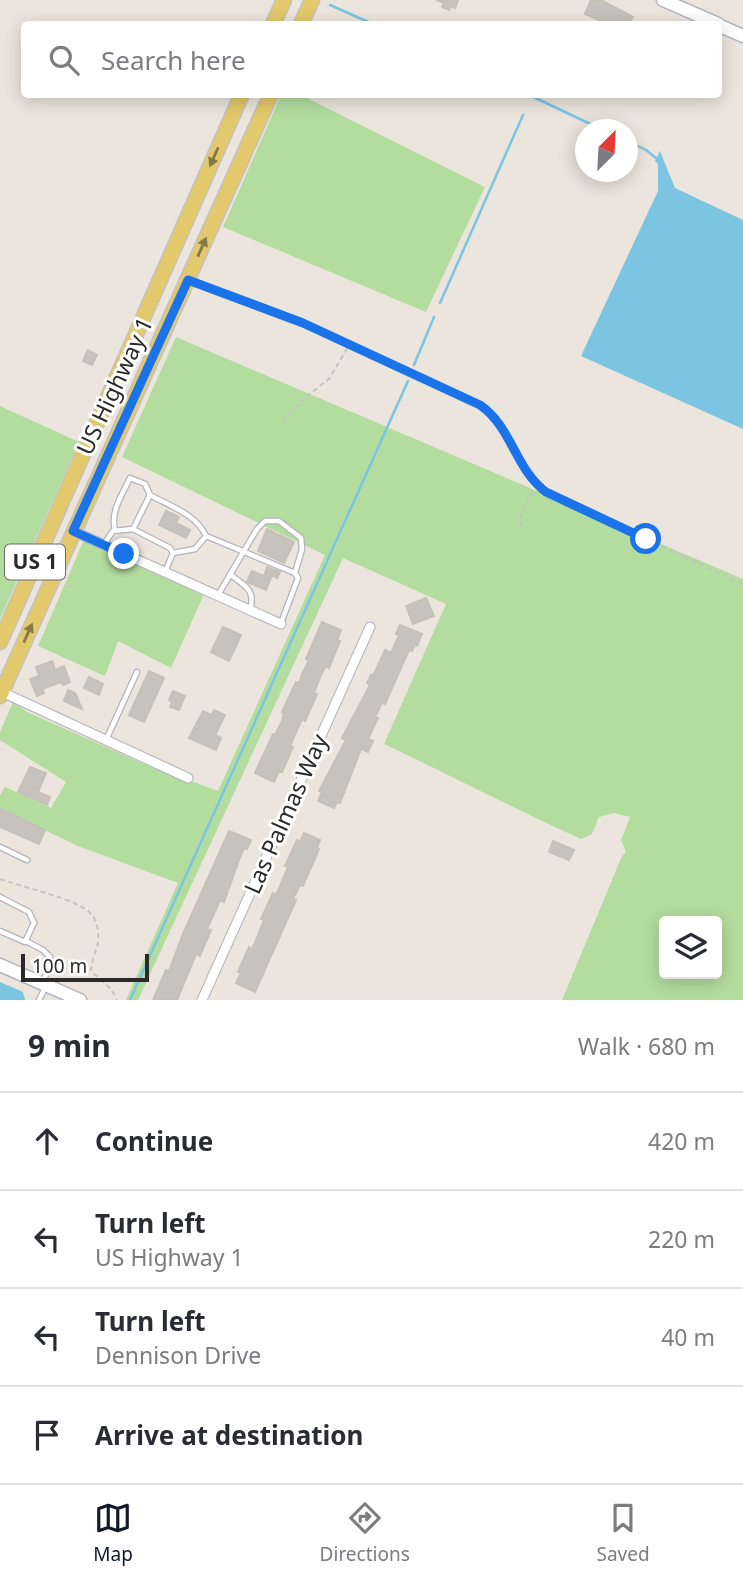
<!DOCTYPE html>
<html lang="en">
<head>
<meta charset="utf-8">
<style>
	body { margin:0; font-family:"Noto Sans",sans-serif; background:#f7f7f7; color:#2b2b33 }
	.controls { position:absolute; right:21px; bottom:21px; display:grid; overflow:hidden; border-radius:7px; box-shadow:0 4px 18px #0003 }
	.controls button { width:63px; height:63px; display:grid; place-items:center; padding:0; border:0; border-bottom:2px solid #e1e1e2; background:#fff; color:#2b2b33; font:35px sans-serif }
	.compass { position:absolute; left:575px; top:119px; width:63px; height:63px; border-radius:50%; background:#fff; box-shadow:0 4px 18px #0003; rotate:24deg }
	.scale { position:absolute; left:21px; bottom:18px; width:128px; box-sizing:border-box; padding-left:7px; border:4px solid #2a2a2a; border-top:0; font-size:19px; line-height:24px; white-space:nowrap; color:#2a2a2a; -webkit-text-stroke:5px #fff; paint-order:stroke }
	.stop { position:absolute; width:21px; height:21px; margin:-16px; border:5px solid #1a73e8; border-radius:50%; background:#fff }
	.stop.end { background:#1a73e8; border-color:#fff; box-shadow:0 2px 7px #0008 }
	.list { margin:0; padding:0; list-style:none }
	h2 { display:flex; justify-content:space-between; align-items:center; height:91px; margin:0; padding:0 28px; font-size:30px }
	h2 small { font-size:23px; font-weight:400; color:#7c7c81 }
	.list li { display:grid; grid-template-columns:46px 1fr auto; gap:21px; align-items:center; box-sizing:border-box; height:98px; padding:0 28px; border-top:2px solid #e1e1e2 }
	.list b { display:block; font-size:26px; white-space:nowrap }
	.list p { margin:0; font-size:23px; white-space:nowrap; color:#7c7c81 }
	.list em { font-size:23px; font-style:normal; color:#7c7c81 }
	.icon { flex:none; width:38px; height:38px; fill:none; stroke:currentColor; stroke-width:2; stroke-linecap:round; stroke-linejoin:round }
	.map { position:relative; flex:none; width:743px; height:1000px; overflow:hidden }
	.search { position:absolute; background:#fff; box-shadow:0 4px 18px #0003; left:21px; right:21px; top:21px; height:77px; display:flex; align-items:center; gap:18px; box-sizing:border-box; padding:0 24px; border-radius:7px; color:#7c7c81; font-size:26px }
	.sheet { height:483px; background:#fff }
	nav { display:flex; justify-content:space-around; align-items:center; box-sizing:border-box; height:98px; border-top:2px solid #e1e1e2; background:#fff; font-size:19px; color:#7c7c81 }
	nav a { display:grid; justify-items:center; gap:4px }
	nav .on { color:#111827 }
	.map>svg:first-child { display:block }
	.green { fill:#b3dc9f; fill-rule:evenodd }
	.water { fill:#7bc5e2 }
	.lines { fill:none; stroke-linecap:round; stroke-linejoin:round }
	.stream { stroke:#7bc5e2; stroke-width:2.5 }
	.building { fill:#c6c2bd; stroke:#c6c1b7; stroke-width:2 }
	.service-casing { stroke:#b1b3bc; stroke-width:7 }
	.minor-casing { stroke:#b1b3bc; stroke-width:11 }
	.tertiary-casing { stroke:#b1b3bc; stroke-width:15 }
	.primary-casing { stroke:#c3c3c3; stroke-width:17 }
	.path { stroke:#c3c3c3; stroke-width:2; stroke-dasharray:5 3.5; stroke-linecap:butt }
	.service { stroke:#fff; stroke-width:4.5 }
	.minor { stroke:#fff; stroke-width:9 }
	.tertiary { stroke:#fff; stroke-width:12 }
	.primary { stroke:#e3c96b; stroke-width:14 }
	.oneway { fill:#867a4a }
	.route { stroke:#1a73e8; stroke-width:9 }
	.labels { text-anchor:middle; stroke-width:6; stroke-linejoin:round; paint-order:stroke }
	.shield { fill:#fff; stroke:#6a6a6a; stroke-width:2 }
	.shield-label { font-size:21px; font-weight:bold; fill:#2a2a2a }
	.street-label { font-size:23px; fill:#2a2a2a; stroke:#fff }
</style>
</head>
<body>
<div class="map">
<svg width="743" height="1000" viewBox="0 0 743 1000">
	<rect width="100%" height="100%" fill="#ebe5dd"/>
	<path class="green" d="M281,95L303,96L485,187L426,312L223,227Z
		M176,337L743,579V1000H562L622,856L626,852L621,840L630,817L614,813L599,817L592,834L581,839C514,809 450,775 384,744L446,604L343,558L138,1000H126L178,883L78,846L0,809V795L5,787L51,808L66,782L0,740V732L13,702L27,712L142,763L218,791L325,555L122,457ZM664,921H717V974H664Z
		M0,406L79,442L0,619Z
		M84,540L204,594L171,668L118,641L105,676L38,646Z"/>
	<path class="water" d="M660,151L675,188L743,220V429L581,356L658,191V164L655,161Z
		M0,982L23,992L25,1000H0Z"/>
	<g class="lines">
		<path class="stream" d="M330,5L373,24
			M527,94L603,130
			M628,141L646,150L657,159
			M440,303L523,115
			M414,365L434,317
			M130,1000L408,381"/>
	</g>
	<path class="building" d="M436,0H458L455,8L451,6L449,10L442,7L444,3Z
		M591,0H601L633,17L629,24H608L585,14Z
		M88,350L97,355L92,365L83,361Z
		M166,511L179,517L176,523L190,530L186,538L159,525Z
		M267,529L294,542L284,563L258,551Z
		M267,567L280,572L277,578L272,575L266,590L247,582L252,571L264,576Z
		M426,598L434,616L413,624L406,606Z
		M322,622L341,630L337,640L340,641L329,668L326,666L321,675L314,693L317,694L305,721L302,719L290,746L293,747L282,772L279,771L274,782L255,773L273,734L275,735L282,721L284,713L282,712L296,682L299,683L303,672L309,660L306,659Z
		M400,625L422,634L417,646L415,645L412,651L409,650L385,704L382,703L375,717L378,718L368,739L373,741L368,752L361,749L340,803L337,802L334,808L318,801L322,792L319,791L346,740L342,738L370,685L367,683L371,675L373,676L385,650L391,653L399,635L396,634Z
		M223,627L241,635L229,661L211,652Z
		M52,661L55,670L64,666L70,682L63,685L61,682L42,689L44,693L37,696L30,679L39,676L36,667Z
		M149,671L164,678L144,722L129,715Z
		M89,677L103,684L99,695L84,688Z
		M68,690L75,693L82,709L64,701Z
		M173,691L185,696L179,710L170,707L172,702L169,700Z
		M214,710L225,715L215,735L221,738L216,750L189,738L203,711L212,715Z
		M30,767L46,773L38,792L50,797L47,805L18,792Z
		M0,809L45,830L39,844L0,827Z
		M229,831L251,840L247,849L244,848L240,857L224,902L220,900L212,918L207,929L211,930L200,956L196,954L177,1000H153L166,970L169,971L183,934Z
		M304,833L320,840L317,848L319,849L303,886L300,885L293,899L296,900L255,992L236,983L241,973L238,972L249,947L252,949L257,938L264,920L261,919L273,893L276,895L280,886L288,867L285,866L297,840L300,842Z
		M553,841L574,850L569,860L549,852Z"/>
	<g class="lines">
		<g class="service-casing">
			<path id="service" d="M133,529L170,548L173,553L165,572
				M115,530C110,512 122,495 130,478L145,484L150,495
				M104,544L113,531L133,529L150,495C170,506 196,514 206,536L295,573L298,578L281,623
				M173,553L195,549L206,536
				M231,575C245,586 256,590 250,610
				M218,595L257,529L265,521H279L301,538L302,549L295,573
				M106,740L137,672
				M0,847L27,860
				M0,897L29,912L34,923L25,942L0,931
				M26,941L43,950L50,957V966L42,983
				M39,1000L45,988"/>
		</g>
		<g class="minor-casing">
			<path id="minor" d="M73,531L281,624
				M2,692L188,778
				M202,1000L370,627"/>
		</g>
		<g class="tertiary-casing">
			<path id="tertiary" d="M663,0L718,24
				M718,25L743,36
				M0,965L80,1000"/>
		</g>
		<g class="primary-casing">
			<path id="primary" d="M273,24L284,0
				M301,24L312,0
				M0,642L242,94
				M0,696L271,94"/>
		</g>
		<path class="path" d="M198,284L303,323L479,405C511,427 515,469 546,492L743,584
			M283,421L302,400L329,379L348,347
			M521,527V514L535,487
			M0,879C21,887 79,899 91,914C96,919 98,927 98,934C100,947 91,958 91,971L111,989L117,1000"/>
		<use href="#service" class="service"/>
		<use href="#minor" class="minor"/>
		<use href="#tertiary" class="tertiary"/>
		<use href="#primary" class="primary"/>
	</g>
	<defs><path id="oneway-solid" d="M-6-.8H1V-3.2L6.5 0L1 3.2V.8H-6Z" transform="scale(1.75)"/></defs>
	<g class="oneway">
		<use href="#oneway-solid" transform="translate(214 157) rotate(114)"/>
		<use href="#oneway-solid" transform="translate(202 247) rotate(-66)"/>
		<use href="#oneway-solid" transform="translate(28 633) rotate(-66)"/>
	</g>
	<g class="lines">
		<path class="route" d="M124,554L73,531L188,280L303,323L480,405C512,427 515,469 546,492L646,539"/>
	</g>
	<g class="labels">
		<rect class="shield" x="5" y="544.5" width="60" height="35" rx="5"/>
		<g class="shield-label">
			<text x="35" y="569">US 1</text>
		</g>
		<g class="street-label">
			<text transform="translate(115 386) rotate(-65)" y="8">US Highway 1</text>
			<text transform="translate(286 814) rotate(-66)" y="8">Las Palmas Way</text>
		</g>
	</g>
</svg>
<div class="controls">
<button><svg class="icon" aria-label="layers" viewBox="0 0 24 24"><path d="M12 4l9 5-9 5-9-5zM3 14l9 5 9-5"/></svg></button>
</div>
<svg class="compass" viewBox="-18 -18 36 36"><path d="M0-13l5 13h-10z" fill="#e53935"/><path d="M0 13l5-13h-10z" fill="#7c7c81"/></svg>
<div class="scale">100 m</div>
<div class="stop" style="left:646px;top:539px"></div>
<div class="stop end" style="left:124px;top:554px"></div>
<div class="search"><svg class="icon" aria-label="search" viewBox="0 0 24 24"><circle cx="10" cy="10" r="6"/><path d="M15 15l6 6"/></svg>Search here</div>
</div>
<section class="sheet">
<h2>9 min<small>Walk · 680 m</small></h2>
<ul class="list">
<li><svg class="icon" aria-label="ahead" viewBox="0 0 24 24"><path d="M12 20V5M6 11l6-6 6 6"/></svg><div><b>Continue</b></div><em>420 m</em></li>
<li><svg class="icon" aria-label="left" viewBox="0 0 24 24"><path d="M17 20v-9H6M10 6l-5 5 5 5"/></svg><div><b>Turn left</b><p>US Highway 1</p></div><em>220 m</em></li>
<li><svg class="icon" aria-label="left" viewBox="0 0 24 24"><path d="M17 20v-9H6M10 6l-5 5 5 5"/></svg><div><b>Turn left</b><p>Dennison Drive</p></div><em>40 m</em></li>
<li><svg class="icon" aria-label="arrive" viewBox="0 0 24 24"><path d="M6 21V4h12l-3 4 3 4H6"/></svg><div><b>Arrive at destination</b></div></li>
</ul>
</section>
<nav>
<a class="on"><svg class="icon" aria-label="map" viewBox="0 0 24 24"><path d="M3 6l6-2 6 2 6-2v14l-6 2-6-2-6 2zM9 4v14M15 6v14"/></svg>Map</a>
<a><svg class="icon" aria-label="directions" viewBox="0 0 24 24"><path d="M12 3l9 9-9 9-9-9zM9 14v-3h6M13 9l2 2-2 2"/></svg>Directions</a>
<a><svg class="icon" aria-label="saved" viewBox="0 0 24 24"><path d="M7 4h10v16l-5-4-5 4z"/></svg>Saved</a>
</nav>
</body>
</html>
